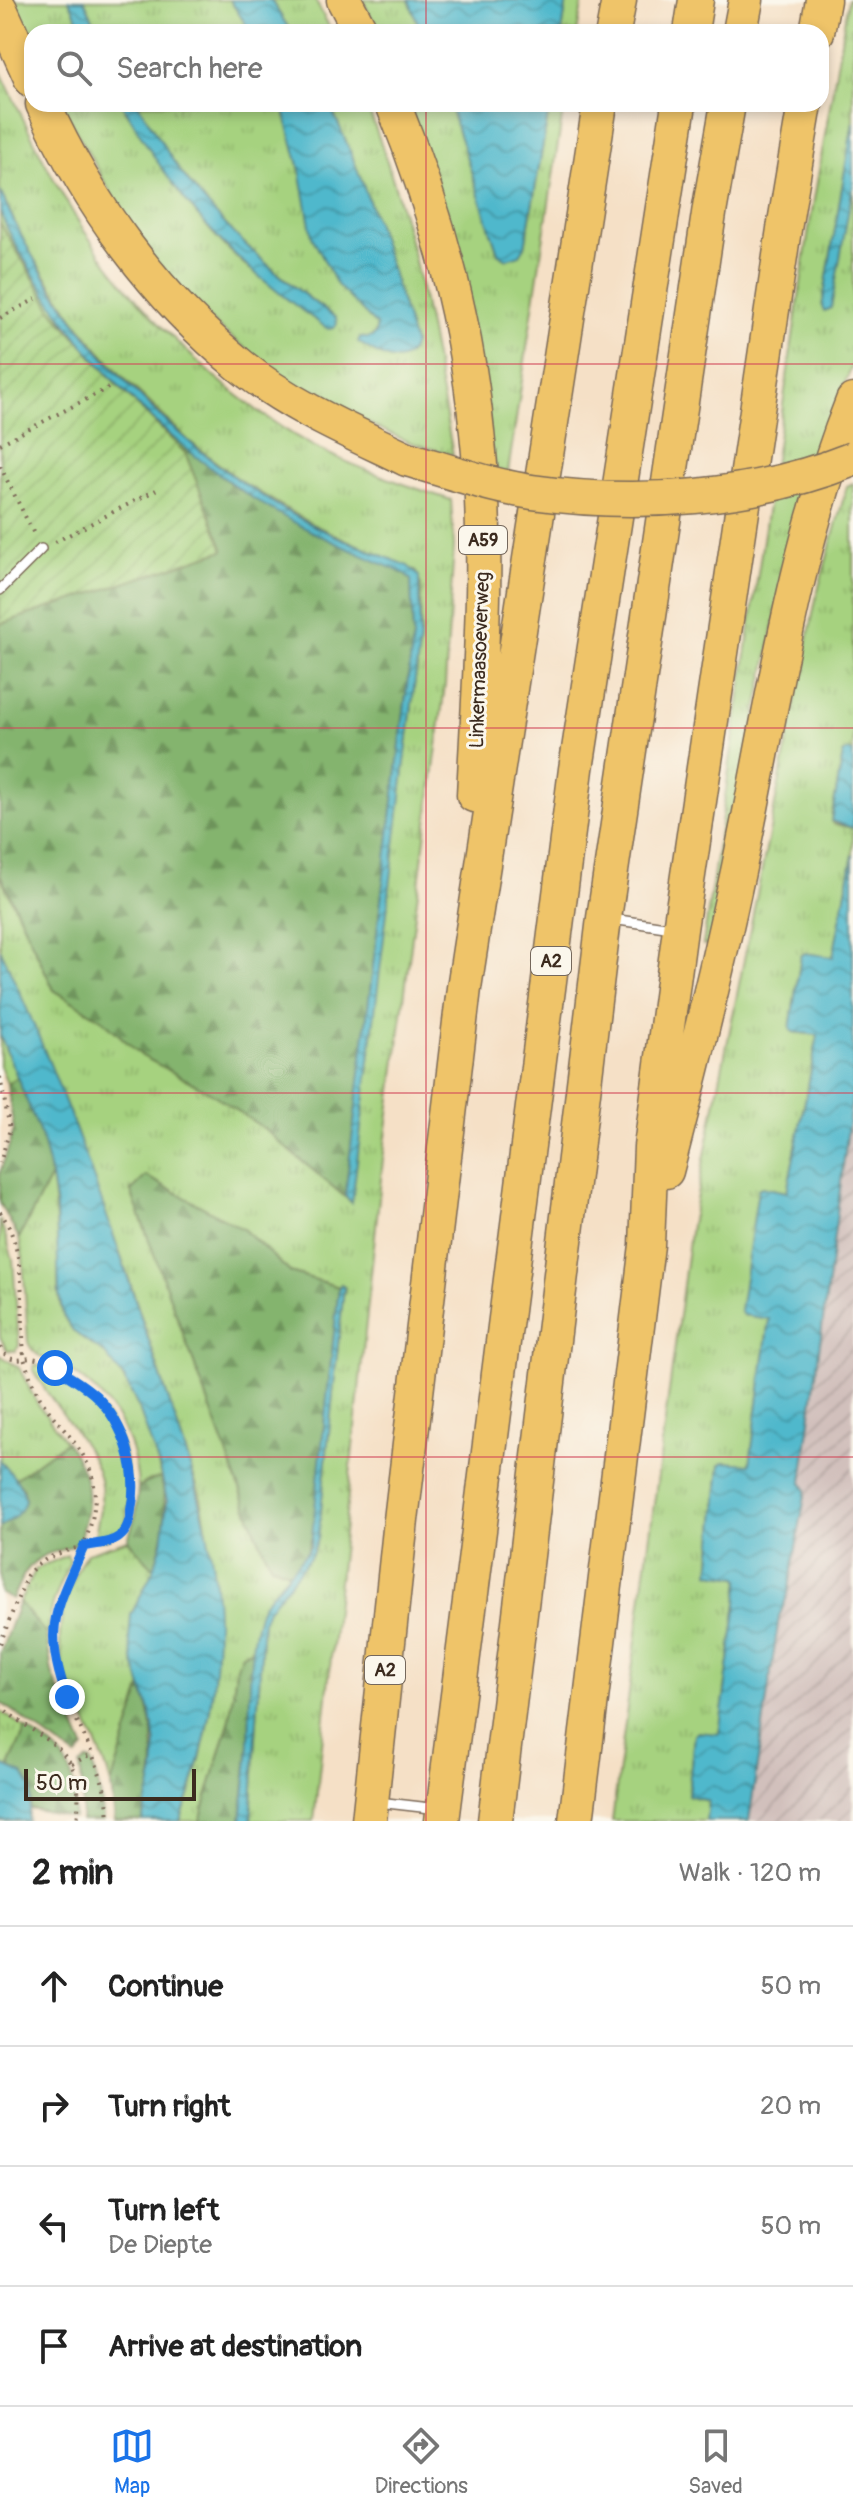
<!DOCTYPE html>
<html lang="en">
<head>
<meta charset="utf-8">
<style>
	body { margin:0; font-family:Pangolin,sans-serif; background:#f6f6f6; color:#222 }
	.scale { position:absolute; left:24px; bottom:20px; width:172px; box-sizing:border-box; padding-left:8px; border:4px solid #3b2a1e; border-top:0; font-size:22px; line-height:28px; white-space:nowrap; color:#3b2a1e; -webkit-text-stroke:6px #fbf7ec; paint-order:stroke }
	.stop { position:absolute; width:24px; height:24px; margin:-18px; border:6px solid #1a73e8; border-radius:50%; background:#fff }
	.stop.end { background:#1a73e8; border-color:#fff; box-shadow:0 2px 8px #0008 }
	.list { margin:0; padding:0; list-style:none }
	h2 { display:flex; justify-content:space-between; align-items:center; height:104px; margin:0; padding:0 32px; font-size:34px }
	h2 small { font-size:26px; font-weight:400; color:#767676 }
	.list li { display:grid; grid-template-columns:52px 1fr auto; gap:24px; align-items:center; box-sizing:border-box; height:120px; padding:0 32px; border-top:2px solid #e0e0e0 }
	.list b { display:block; font-size:30px; white-space:nowrap }
	.list p { margin:0; font-size:26px; white-space:nowrap; color:#767676 }
	.list em { font-size:26px; font-style:normal; color:#767676 }
	.icon { flex:none; width:44px; height:44px; fill:none; stroke:currentColor; stroke-width:2; stroke-linecap:round; stroke-linejoin:round }
	.map { position:relative; flex:none; width:853px; height:1821px; overflow:hidden }
	.search { position:absolute; background:#fff; box-shadow:0 4px 12px #0003; left:24px; right:24px; top:24px; height:88px; display:flex; align-items:center; gap:20px; box-sizing:border-box; padding:0 28px; border-radius:24px; color:#767676; font-size:30px }
	.sheet { height:584px; background:#fff }
	nav { display:flex; justify-content:space-around; align-items:center; box-sizing:border-box; height:112px; border-top:2px solid #e0e0e0; background:#fff; font-size:22px; color:#767676 }
	nav a { display:grid; justify-items:center; gap:4px }
	nav .on { color:#1a73e8 }
	.map>svg:first-child { display:block }
	.industrial { fill:url(#industrial-furrows) }
	.grass { fill:url(#grass-tufts); stroke:#707e4e; stroke-width:2 }
	.forest { fill:url(#forest-firs); stroke:#606f46; stroke-width:2 }
	.garden { fill:url(#garden-furrows); stroke:#707e4e; stroke-width:2 }
	.water { fill:url(#water-waves); stroke:#457175; stroke-width:2 }
	.lines { fill:none; stroke-linecap:round; stroke-linejoin:round }
	.service-casing { stroke:#7c6a59; stroke-width:12 }
	.motorway-casing { stroke:#7c6a59; stroke-width:37 }
	.path { stroke:#7c6a59; stroke-width:4; stroke-dasharray:2 6; stroke-linecap:butt }
	.service { stroke:#fff; stroke-width:9 }
	.motorway { stroke:#efc469; stroke-width:34 }
	.motorway-bridge-casing { stroke:#7c6a59; stroke-width:37; stroke-linecap:butt }
	.motorway-bridge { stroke:#efc469; stroke-width:34 }
	.route { stroke:#1a73e8; stroke-width:10 }
	.grid { fill:none; stroke:#d1495b; stroke-width:2; stroke-opacity:0.55 }
	.labels { text-anchor:middle; stroke-width:6; stroke-linejoin:round; paint-order:stroke }
	.shield { fill:#fbf7ec; stroke:#75685c; stroke-width:2 }
	.shield-label { font-size:18px; font-weight:bold; fill:#3b2a1e }
	.street-label { font-size:20px; fill:#3b2a1e; stroke:#fbf7ec }
</style>
</head>
<body>
<div class="map">
<svg width="853" height="1821" viewBox="0 0 853 1821">
	<defs>
		<pattern id="industrial-furrows" width="10" height="10" patternUnits="userSpaceOnUse" patternTransform="scale(2)"><rect width="10" height="10" fill="#d1c0bc"/><path d="M-1 1l2-2M0 10L10 0M9 11l2-2" fill="none" stroke="#b4a5a1"/></pattern>
		<pattern id="grass-tufts" width="24" height="20" patternUnits="userSpaceOnUse" patternTransform="scale(2)"><rect width="24" height="20" fill="#a6d27f"/><path d="M3 7l-1-3M5 7V3M7 7l1-3M15 17l-1-3M17 17v-4M19 17l1-3" fill="none" stroke="#90b46d"/></pattern>
		<pattern id="forest-firs" width="22" height="20" patternUnits="userSpaceOnUse" patternTransform="scale(2)"><rect width="22" height="20" fill="#84b46e"/><path d="M5 1l3.5 6h-7zM16 11l3.5 6h-7z" fill="#6d935a"/></pattern>
		<pattern id="garden-furrows" width="10" height="10" patternUnits="userSpaceOnUse" patternTransform="scale(2)"><rect width="10" height="10" fill="#a6d27f"/><path d="M-1 1l2-2M0 10L10 0M9 11l2-2" fill="none" stroke="#90b46d"/></pattern>
		<pattern id="water-waves" width="16" height="10" patternUnits="userSpaceOnUse" patternTransform="scale(2)"><rect width="16" height="10" fill="#4fb8cc"/><path d="M0 5q4-4 8 0t8 0" fill="none" stroke="#4396a5"/></pattern>
	</defs>
	<rect width="100%" height="100%" fill="#fbf7ec"/>
	<filter id="ink" filterUnits="userSpaceOnUse"><feTurbulence type="fractalNoise" baseFrequency=".0125" numOctaves="2"/><feDisplacementMap in="SourceGraphic" scale="16" xChannelSelector="R" yChannelSelector="G"/><feConvolveMatrix kernelMatrix="1 2 1 2 8 2 1 2 1" color-interpolation-filters="sRGB"/></filter>
	<filter id="wash" filterUnits="userSpaceOnUse"><feTurbulence type="fractalNoise" baseFrequency=".006" numOctaves="4" result="noise"/><feDisplacementMap in="SourceGraphic" scale="32" xChannelSelector="R" yChannelSelector="G"/><feGaussianBlur stdDeviation="1.8" result="paint"/><feColorMatrix in="noise" values="0 0 0 0 0 0 0 0 0 0 0 0 0 0 0 0 0 1.4 0 .05"/><feComposite in="paint" operator="in"/></filter>
	<g filter="url(#wash)">
		<rect width="100%" height="100%" fill="#f5e0c6"/>
		<path class="industrial" d="M853,984V1821H719Z"/>
		<path class="grass" d="M13,0H69L84,32H32V41Z
			M84,0H230L251,32H99Z
			M271,0H315L332,32H291Z
			M363,0H409L421,32H378Z
			M567,0H583L577,32H562Z
			M848,0H853V122L822,307L853,186V364L819,443L796,514L710,946L703,945L809,229Z
			M0,70C26,125 52,181 85,232C139,314 241,413 331,455C370,473 411,487 451,500L454,546L445,685L383,1159L314,1821H251L263,1620L265,1612L311,1556L318,1539L344,1287L341,1284L339,1287L290,1272L243,1229L131,1191L257,1535L271,1565L290,1573L262,1605L252,1649L242,1654L236,1669L230,1719L200,1821H180C222,1714 223,1609 201,1498L129,1279L71,1117L0,949V875L54,990L103,1020L142,1056L209,1091L263,1128L351,1202L420,638L421,585L415,571L312,524L242,482L189,441L122,376L101,352L74,319L27,248L0,191Z
			M61,104H122C158,162 193,220 245,265C265,283 311,304 336,318C277,276 225,231 182,173C165,152 153,127 138,104H282L300,169L376,325C377,338 368,339 358,342L414,343C389,263 366,179 329,104H366C412,217 431,335 453,455L409,442L302,393L206,317L157,263L121,211Z
			M410,104H449L498,253L507,259L525,247L550,104H564L508,472L496,470Z
			M0,210L21,253L67,326L54,313L0,223Z
			M853,483V752L847,751L843,754L831,821L833,824L853,828V855L833,958L805,953L801,956L790,1029L793,1032L818,1035L787,1192L762,1187L758,1189L743,1315L769,1318L750,1465L724,1462L720,1465L710,1573L738,1577L740,1581L719,1735L697,1732L694,1735L688,1795L708,1801L706,1821H612L691,1225L817,594L847,486Z
			M0,1035L18,1077L7,1084L0,1066Z
			M51,1176C55,1203 57,1228 58,1255C59,1274 56,1298 64,1316C72,1335 90,1339 104,1352C129,1376 156,1445 161,1479L150,1480L138,1487C135,1435 108,1391 62,1366C48,1359 34,1358 28,1342L23,1258L19,1238Z
			M0,1220L13,1259L19,1346L15,1351L7,1350L0,1337Z
			M0,1355L19,1368L37,1403L66,1442L15,1479L0,1460Z
			M34,1365C49,1367 66,1378 78,1387C125,1424 134,1467 126,1524L109,1539L100,1540L95,1535C98,1518 103,1502 101,1485C97,1450 51,1404 33,1370Z
			M128,1540L154,1569L131,1615L133,1660L142,1685L111,1785C94,1713 38,1671 69,1592C74,1579 78,1564 87,1553Z
			M67,1555L70,1561L53,1603L46,1634L19,1602L36,1569Z
			M0,1711L26,1729L8,1768L0,1764Z"/>
		<path class="forest" d="M152,420L236,488L310,530L403,573L411,580L413,637L345,1197L263,1128L208,1091L142,1056L103,1020L54,990L0,874V624L224,550L185,453Z
			M18,1077L41,1136L51,1176L19,1238L0,1203V1173L14,1130L7,1084Z
			M146,1176L243,1229L290,1272L339,1287L312,1536L307,1552L290,1573L271,1565L257,1535L131,1191Z
			M66,1442C87,1469 93,1496 82,1529C81,1535 80,1541 74,1545C65,1550 54,1551 45,1555C26,1564 20,1582 12,1599L0,1593V1527C19,1516 37,1498 15,1479Z
			M158,1478L161,1479C169,1511 164,1538 154,1569L128,1540L136,1513L138,1487Z
			M19,1602L46,1634L52,1673L84,1748L76,1757L0,1702V1653Z
			M252,1649L249,1745L241,1821H200L230,1719L236,1669L242,1654Z
			M142,1685C158,1735 158,1771 142,1821H115L111,1785Z
			M26,1729C68,1755 77,1768 74,1818L30,1809C33,1785 31,1778 8,1768Z
			M88,1760L91,1761C98,1781 103,1800 103,1821H81L83,1792L80,1766Z"/>
		<path class="garden" d="M0,223L54,313L116,384L185,453L224,550L0,624Z"/>
		<path class="water" d="M69,0H84L99,32H84Z
			M230,0H271L291,32H251Z
			M409,0H567L562,32H421Z
			M122,104H138C152,126 165,150 181,172C224,230 276,276 336,318L337,324L334,328L328,329C267,287 211,239 168,177C151,154 137,128 122,104Z
			M282,104H329C366,179 389,263 414,343C406,375 376,353 358,342L360,337C370,340 378,337 376,325L337,285L312,237L300,169Z
			M449,104H550L525,247L520,255L507,259L498,253Z
			M853,122V186L831,308L824,311L822,307Z
			M0,191C9,210 17,229 27,246C87,359 199,466 312,525C343,540 376,553 408,566L419,576L420,638L352,1203L345,1196L413,637L411,580L403,573C346,548 286,523 235,486C156,430 88,362 37,280C26,262 5,229 0,210C0,204 0,197 0,191Z
			M847,751L853,752V828L831,821L843,754Z
			M853,855V1090L802,1482L806,1490L788,1594L779,1617L749,1821H706L708,1801L688,1795L694,1735L697,1732L719,1734L740,1581L738,1577L710,1573L720,1465L724,1462L750,1464L769,1319L743,1315L740,1311L758,1189L762,1187L787,1192L818,1035L793,1032L790,1029L801,956L805,953L833,957Z
			M0,949C61,1079 108,1215 152,1351C181,1437 214,1522 217,1614C218,1684 205,1756 180,1821H142L154,1772L156,1743L150,1711L133,1660L129,1638L131,1615L154,1569L162,1543L167,1501L160,1469L139,1409L124,1378L104,1353L74,1332L63,1315L59,1294L56,1208L51,1176L41,1136L0,1035Z
			M341,1284L344,1287L318,1539L311,1556L266,1612L263,1620L251,1821H241C244,1794 248,1767 249,1741C251,1696 246,1647 262,1605L307,1552L311,1545L339,1287Z
			M0,1460C24,1489 41,1503 0,1527Z
			M0,1764L23,1774L32,1789L28,1821H0Z"/>
	</g>
	<g filter="url(#ink)">
		<g class="lines">
			<g class="service-casing">
				<path id="service" d="M0,590L41,549
					M612,919L672,928
					M378,1802L439,1809"/>
			</g>
			<g class="motorway-casing">
				<path id="motorway" d="M344,0L361,32
					M0,9L32,80
					M613,32L619,0
					M691,32L696,0
					M740,32L746,0
					M817,32L823,0
					M43,104C88,204 156,297 241,366C290,406 351,432 407,459
					M393,104C436,209 466,319 477,432C490,552 480,675 474,795
					M666,1171C696,1056 725,940 748,823C776,681 799,536 853,401
					M369,1821L401,1520L464,988L600,104
					M442,1821L576,769L679,104
					M495,1821L604,918L710,207L728,104
					M576,1821L647,1245L651,1147L680,929L784,229L805,104"/>
			</g>
			<path class="path" d="M0,318L36,299
				M0,444L108,388
				M0,466L35,536
				M55,542L156,490
				M0,1077L10,1129L0,1163
				M0,1212C27,1247 21,1315 24,1358C28,1372 33,1385 40,1398C58,1427 89,1450 94,1485C102,1545 43,1594 54,1655C64,1713 107,1760 109,1821
				M0,1347C3,1352 7,1358 13,1359C19,1361 26,1358 32,1358C45,1360 59,1370 70,1377C114,1403 141,1457 132,1508C130,1518 129,1529 121,1536C112,1545 97,1543 86,1546C64,1550 41,1558 27,1575L0,1644
				M0,1706C49,1748 86,1744 77,1821
				M72,1764L93,1753"/>
			<use href="#service" class="service"/>
			<use href="#motorway" class="motorway"/>
			<g class="motorway-bridge-casing">
				<path id="motorway-bridge" d="M407,459C448,471 490,486 532,492C638,507 753,499 853,459"/>
			</g>
			<use href="#motorway-bridge" class="motorway-bridge"/>
		</g>
	</g>
	<g class="lines" filter="url(#ink)">
		<path class="route" d="M55,1368C69,1376 84,1385 96,1396C125,1425 139,1470 131,1510C130,1520 128,1530 119,1537C110,1544 95,1544 84,1546C56,1609 42,1629 67,1697"/>
	</g>
	<path class="grid" d="M426,0V32M426,104V1821M0,364H853M0,728H853M0,1093H853M0,1457H853"/>
	<g class="labels">
		<g class="shield">
			<rect x="459" y="526" width="48" height="28" rx="6"/>
			<rect x="531" y="947" width="40" height="28" rx="6"/>
			<rect x="365" y="1656" width="40" height="28" rx="6"/>
		</g>
		<g class="shield-label">
			<text x="483" y="546">A59</text>
			<text x="551" y="967">A2</text>
			<text x="385" y="1676">A2</text>
		</g>
		<g class="street-label">
			<text transform="translate(479 660) rotate(-88)" y="7">Linkermaasoeverweg</text>
		</g>
	</g>
</svg>
<div class="scale">50 m</div>
<div class="stop" style="left:55px;top:1368px"></div>
<div class="stop end" style="left:67px;top:1697px"></div>
<div class="search"><svg class="icon" aria-label="search" viewBox="0 0 24 24"><circle cx="10" cy="10" r="6"/><path d="M15 15l6 6"/></svg>Search here</div>
</div>
<section class="sheet">
<h2>2 min<small>Walk · 120 m</small></h2>
<ul class="list">
<li><svg class="icon" aria-label="ahead" viewBox="0 0 24 24"><path d="M12 20V5M6 11l6-6 6 6"/></svg><div><b>Continue</b></div><em>50 m</em></li>
<li><svg class="icon" aria-label="right" viewBox="0 0 24 24"><path d="M7 20v-9h11M14 6l5 5-5 5"/></svg><div><b>Turn right</b></div><em>20 m</em></li>
<li><svg class="icon" aria-label="left" viewBox="0 0 24 24"><path d="M17 20v-9H6M10 6l-5 5 5 5"/></svg><div><b>Turn left</b><p>De Diepte</p></div><em>50 m</em></li>
<li><svg class="icon" aria-label="arrive" viewBox="0 0 24 24"><path d="M6 21V4h12l-3 4 3 4H6"/></svg><div><b>Arrive at destination</b></div></li>
</ul>
</section>
<nav>
<a class="on"><svg class="icon" aria-label="map" viewBox="0 0 24 24"><path d="M3 6l6-2 6 2 6-2v14l-6 2-6-2-6 2zM9 4v14M15 6v14"/></svg>Map</a>
<a><svg class="icon" aria-label="directions" viewBox="0 0 24 24"><path d="M12 3l9 9-9 9-9-9zM9 14v-3h6M13 9l2 2-2 2"/></svg>Directions</a>
<a><svg class="icon" aria-label="saved" viewBox="0 0 24 24"><path d="M7 4h10v16l-5-4-5 4z"/></svg>Saved</a>
</nav>
</body>
</html>
